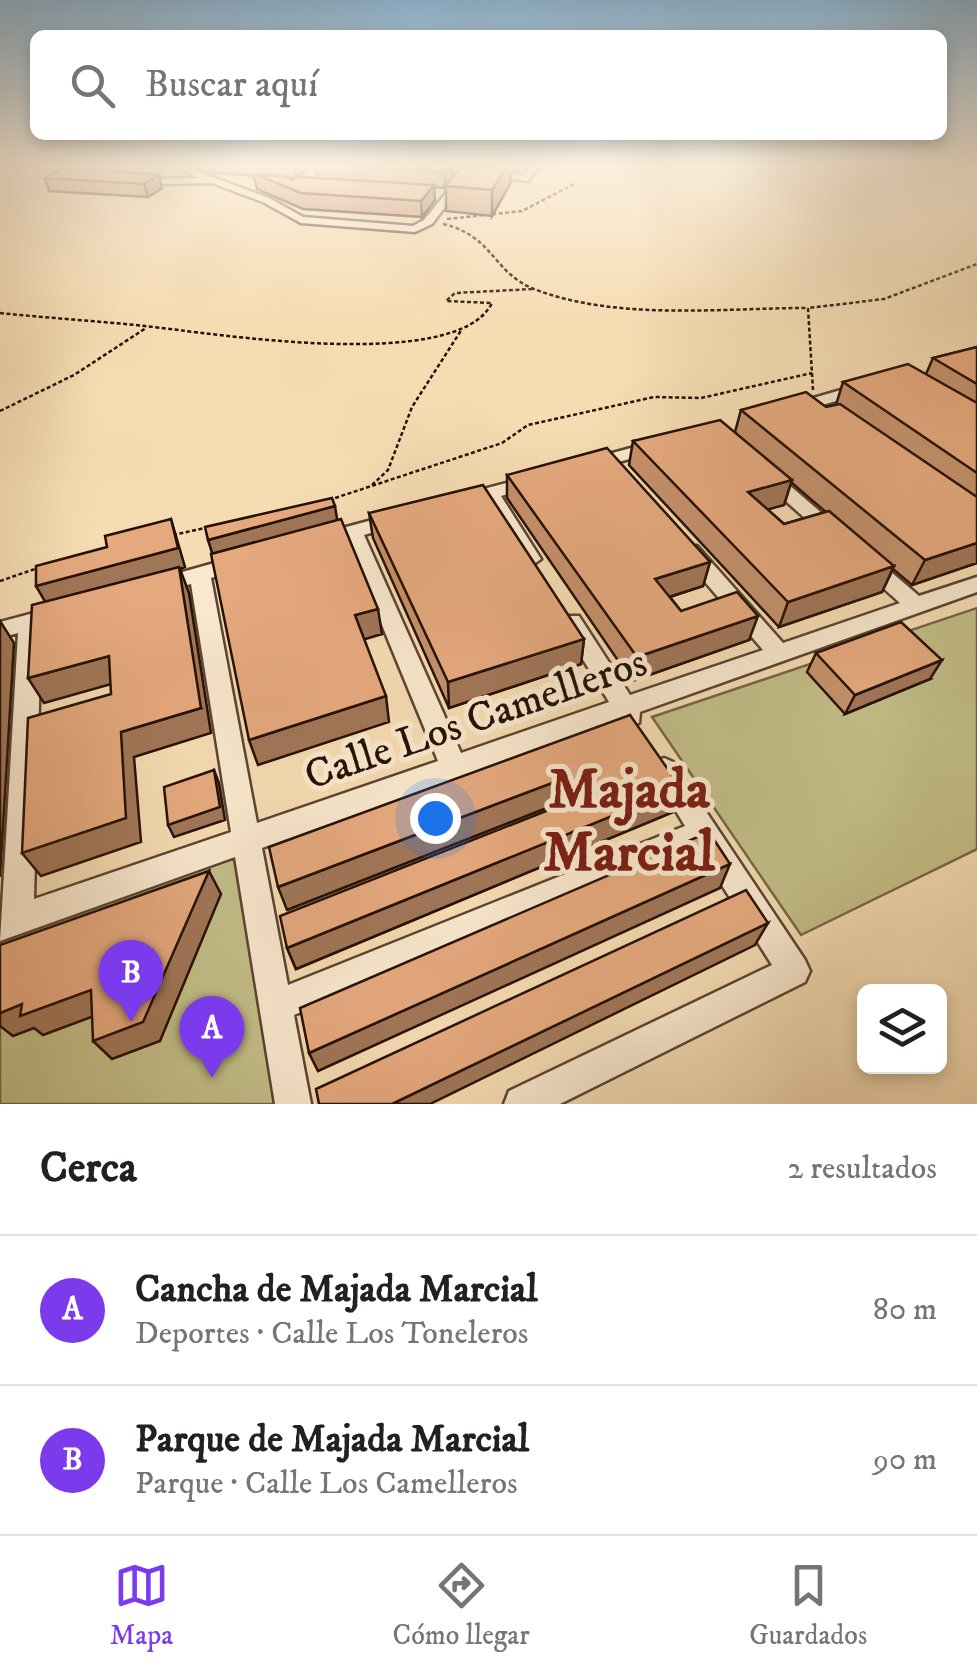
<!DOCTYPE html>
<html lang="es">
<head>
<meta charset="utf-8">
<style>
	body { margin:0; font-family:"IM FELL DW Pica",serif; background:#f6f6f6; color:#202124 }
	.controls { position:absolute; right:30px; bottom:30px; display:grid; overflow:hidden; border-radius:15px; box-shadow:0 5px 15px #0003 }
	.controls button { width:90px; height:90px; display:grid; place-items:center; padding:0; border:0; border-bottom:2px solid #e0e0e0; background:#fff; color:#202124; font:50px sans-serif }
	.you { position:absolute; left:435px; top:818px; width:35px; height:35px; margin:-25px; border:8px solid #fff; border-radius:50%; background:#1a73e8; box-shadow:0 0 0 15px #1a73e833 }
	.badge { display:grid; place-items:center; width:65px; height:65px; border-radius:50%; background:#7c3aed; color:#fff; font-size:32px; font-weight:700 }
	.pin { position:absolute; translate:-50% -82px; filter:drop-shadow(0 2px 5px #0008) }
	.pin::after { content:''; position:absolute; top:52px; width:35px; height:30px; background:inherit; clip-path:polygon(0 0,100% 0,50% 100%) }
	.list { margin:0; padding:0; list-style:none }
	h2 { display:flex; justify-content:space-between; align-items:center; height:130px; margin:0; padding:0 40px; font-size:42px }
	h2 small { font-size:32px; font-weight:400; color:#757577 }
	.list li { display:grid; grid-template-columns:65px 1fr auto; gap:30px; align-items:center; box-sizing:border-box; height:150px; padding:0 40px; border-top:2px solid #e0e0e0 }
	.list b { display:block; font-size:38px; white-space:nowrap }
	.list p { margin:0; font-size:32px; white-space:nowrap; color:#757577 }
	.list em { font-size:32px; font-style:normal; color:#757577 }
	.icon { flex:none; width:55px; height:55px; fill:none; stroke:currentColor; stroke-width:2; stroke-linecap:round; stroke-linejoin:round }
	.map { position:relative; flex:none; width:977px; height:1104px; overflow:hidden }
	.search { position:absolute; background:#fff; box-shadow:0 5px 15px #0003; left:30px; right:30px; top:30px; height:110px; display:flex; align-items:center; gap:25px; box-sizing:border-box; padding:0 35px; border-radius:15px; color:#757577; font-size:38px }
	.sheet { height:430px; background:#fff }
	nav { display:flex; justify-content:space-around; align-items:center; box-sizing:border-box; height:140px; border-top:2px solid #e0e0e0; background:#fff; font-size:28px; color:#757577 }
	nav a { display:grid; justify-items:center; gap:5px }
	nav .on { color:#7c3aed }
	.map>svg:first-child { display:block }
	.green { fill:#c3be88; stroke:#746747; stroke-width:2.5 }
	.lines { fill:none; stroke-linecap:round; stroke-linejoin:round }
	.minor-casing { stroke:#594331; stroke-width:5 }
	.path { stroke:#251006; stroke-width:2.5; stroke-dasharray:4 2.5; stroke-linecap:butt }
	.minor { fill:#f9e8ce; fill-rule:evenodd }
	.wall { fill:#c5916c; stroke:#251006; stroke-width:2.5; fill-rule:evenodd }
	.shaded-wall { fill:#a07658; stroke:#251006; stroke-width:2.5 }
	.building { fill:#e5a97e; stroke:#251006; stroke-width:2.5 }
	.labels { text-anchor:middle; stroke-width:10; stroke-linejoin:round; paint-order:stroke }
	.near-street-label { font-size:42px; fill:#251006; stroke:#f9e8ce }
	.near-district-label { font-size:55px; font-weight:bold; fill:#7a1f14; stroke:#f9e8ce }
</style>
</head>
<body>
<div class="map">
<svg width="977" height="1104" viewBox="0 0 977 1104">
	<rect width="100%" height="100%" fill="#f6dcb3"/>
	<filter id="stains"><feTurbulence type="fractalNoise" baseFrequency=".002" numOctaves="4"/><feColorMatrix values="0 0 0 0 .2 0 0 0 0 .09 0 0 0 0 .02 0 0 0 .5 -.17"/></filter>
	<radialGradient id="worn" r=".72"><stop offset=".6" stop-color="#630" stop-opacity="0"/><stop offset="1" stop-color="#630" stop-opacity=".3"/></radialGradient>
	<path class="green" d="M977,608V849L801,935L652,717Z
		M234,857L275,1104H0V940Z"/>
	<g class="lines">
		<g class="minor-casing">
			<path id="minor" d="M171,166H182L269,198L303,217L413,226L424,220L468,166H476L432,224L415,232L301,223L263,202L212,183L158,184L161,179L200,178Z
				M530,166H538L528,181L479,175L484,172L525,175Z
				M865,383L870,385V391L792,414L784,409L786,406Z
				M653,442L659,443V451L589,470L580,465L583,461Z
				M767,470L773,471L839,528L842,532L839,536H825L761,479L758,475L761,471Z
				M533,476L539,477L542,481L539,485L501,496L541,559L531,566L524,564L485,500L464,506L455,500L457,496Z
				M398,513L408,519L405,523L364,535L461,753L609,702L560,622L563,616H579L630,695L763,650L683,556L680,551L683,546H697L783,643L900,603L862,569L859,564L862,559H876L919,596L977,577V592L640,712L639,723L630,726L619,720L262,848L288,985L685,826L651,770L655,762L664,758L673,762L805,960L810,971L805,982L560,1104H504L509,1091L772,965L698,847L294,1015L311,1104H275L235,857L0,941L18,633L0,638V622L56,607L64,609L67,615L64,621L41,627L34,899L231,832L191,584L161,592L154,590L151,585L154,580L239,556L249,563L246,568L211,578L257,823L438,761L347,540L320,547L310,541L313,536Z"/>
		</g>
		<path class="path" d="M447,219L522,211L576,183
			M443,224C494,236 492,272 534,289C617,321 720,308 808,308
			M0,313C48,318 97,321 145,326C211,333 457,374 492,303L446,301L455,293L533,289
			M813,390L808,308L884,299L977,264
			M0,411L74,375L146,328
			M372,485L388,470L412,407L462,329
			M329,500L502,443L528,425L654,397L701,398L812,373
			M173,535L205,528
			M0,581L35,569"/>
		<use href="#minor" class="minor"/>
	</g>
	<path class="wall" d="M72,166H102L86,169L159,175L162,188L148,197L49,191L45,178L76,168Z
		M189,166H312L296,178H288L292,180L317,178L315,166H521L518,171L511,170L510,184L492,216L446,211V188L434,187L435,200L422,217L303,209L257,189L254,176L215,173ZM452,167H461L452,178Z
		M977,347V563L912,585L893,569L882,592L779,627L629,465L633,441L735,432L741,410L826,407L836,405L843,382L926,374L933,358ZM791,482L807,496L826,512L784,524L767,509L784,505Z
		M507,475L710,562L703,586L670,597L681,611L749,640L632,681L507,498Z
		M369,513L584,639L581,664L449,708L373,538Z
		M816,653L930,679L845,714L807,672Z
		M630,715L673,812L296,969L287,948L563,805L562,802L287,910Z"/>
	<path class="shaded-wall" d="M78,166H102L80,170Z
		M294,166H312L296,178Z
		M450,166H452V179L445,188V172Z
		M507,166H511L510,184L492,216V190Z
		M159,175L162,188L148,197L144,184Z
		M434,185L435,200L422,217L421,201Z
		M792,480L784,505L741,517L748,492Z
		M335,506L338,525L214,559L208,540Z
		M171,519L185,567L180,569L189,593L211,733L134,757L141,842L41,876L22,853L121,732L201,708L47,605L36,586Z
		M977,543V563L912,585L925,560Z
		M710,562L703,586L650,603L655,579Z
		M894,566L882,592L779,627L788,602Z
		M378,609L382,634L359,641L355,615Z
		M758,616L749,640L632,681L637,657Z
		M0,621L14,643L0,877Z
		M584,639L581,664L449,708L448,682Z
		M109,656L122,681L44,703L28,678Z
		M942,660L930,679L845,714L855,695Z
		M386,696L389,722L258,765L249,740Z
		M214,770L219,783L225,820L174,837L168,825Z
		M565,778L562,802L287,910L278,887Z
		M681,788L673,812L296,969L287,948Z
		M730,864L720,888L318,1071L309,1053Z
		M209,871L221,894L160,1041L112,1059L93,1041Z
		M768,923L755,945L430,1104H392Z
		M91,990L110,1010L43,1035L34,1028L13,1036L0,1026V1013L22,1004Z"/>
	<path class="building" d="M334,166H450L445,172Z
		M462,166H507L492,190L445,186Z
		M66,167L159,175L144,184L45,178Z
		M254,174L287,177L292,180L300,177L434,185L421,201L301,193Z
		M977,347V384L933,358Z
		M908,364L977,403V473L843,382Z
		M806,392L826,407L840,404L977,497V543L925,560L741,410Z
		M720,420L792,480L748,492L784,524L829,511L894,566L788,602L633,441Z
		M607,448L710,562L655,579L681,611L737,592L758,616L637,657L507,475Z
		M483,485L584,639L448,682L369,513Z
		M332,498L335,506L208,540L205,527Z
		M171,519L178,548L36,586V566L107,547L105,536Z
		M341,519L378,609L355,615L386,696L249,740L211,554Z
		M179,567L201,708L121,732L126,818L22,853L28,718L111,694L109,656L28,678L32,605Z
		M901,622L942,660L855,695L816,653Z
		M630,715L681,788L287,948L280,916L574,800L565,778L278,887L269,847Z
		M214,770L220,807L168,825L164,787Z
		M709,832L730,864L309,1053L300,1008Z
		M209,871L143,1022L93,1041L91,990L20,1016L22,1004L0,1013V945Z
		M746,890L768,923L392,1104H319L316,1089Z"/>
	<linearGradient id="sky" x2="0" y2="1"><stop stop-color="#8bb6d5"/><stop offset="0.52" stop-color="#fbefdd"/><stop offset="1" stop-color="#fbefdd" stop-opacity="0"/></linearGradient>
	<rect width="977" height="320" fill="url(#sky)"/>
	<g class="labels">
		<g class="near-street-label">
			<text transform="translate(475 717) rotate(-19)" y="15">Calle Los Camelleros</text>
		</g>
		<g class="near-district-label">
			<text x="629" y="807">Majada<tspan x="629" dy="63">Marcial</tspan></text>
		</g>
	</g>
	<rect width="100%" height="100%" filter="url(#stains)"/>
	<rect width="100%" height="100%" fill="url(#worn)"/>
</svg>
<div class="controls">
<button><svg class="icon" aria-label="layers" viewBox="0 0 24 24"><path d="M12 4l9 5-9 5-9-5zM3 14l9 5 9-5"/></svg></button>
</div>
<div class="you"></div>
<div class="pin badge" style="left:212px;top:1078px">A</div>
<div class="pin badge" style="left:131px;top:1022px">B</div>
<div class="search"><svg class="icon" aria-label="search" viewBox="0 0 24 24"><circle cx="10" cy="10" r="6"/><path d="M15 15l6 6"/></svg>Buscar aquí</div>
</div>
<section class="sheet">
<h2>Cerca<small>2 resultados</small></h2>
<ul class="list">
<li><span class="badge">A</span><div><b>Cancha de Majada Marcial</b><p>Deportes · Calle Los Toneleros</p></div><em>80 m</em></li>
<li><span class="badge">B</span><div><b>Parque de Majada Marcial</b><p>Parque · Calle Los Camelleros</p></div><em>90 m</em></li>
</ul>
</section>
<nav>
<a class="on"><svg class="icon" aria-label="map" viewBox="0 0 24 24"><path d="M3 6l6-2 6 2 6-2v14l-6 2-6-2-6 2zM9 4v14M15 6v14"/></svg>Mapa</a>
<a><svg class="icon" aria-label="directions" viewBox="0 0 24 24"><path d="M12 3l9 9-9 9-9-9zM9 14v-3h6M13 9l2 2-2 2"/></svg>Cómo llegar</a>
<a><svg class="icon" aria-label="saved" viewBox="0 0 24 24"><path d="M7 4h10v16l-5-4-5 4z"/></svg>Guardados</a>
</nav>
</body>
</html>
